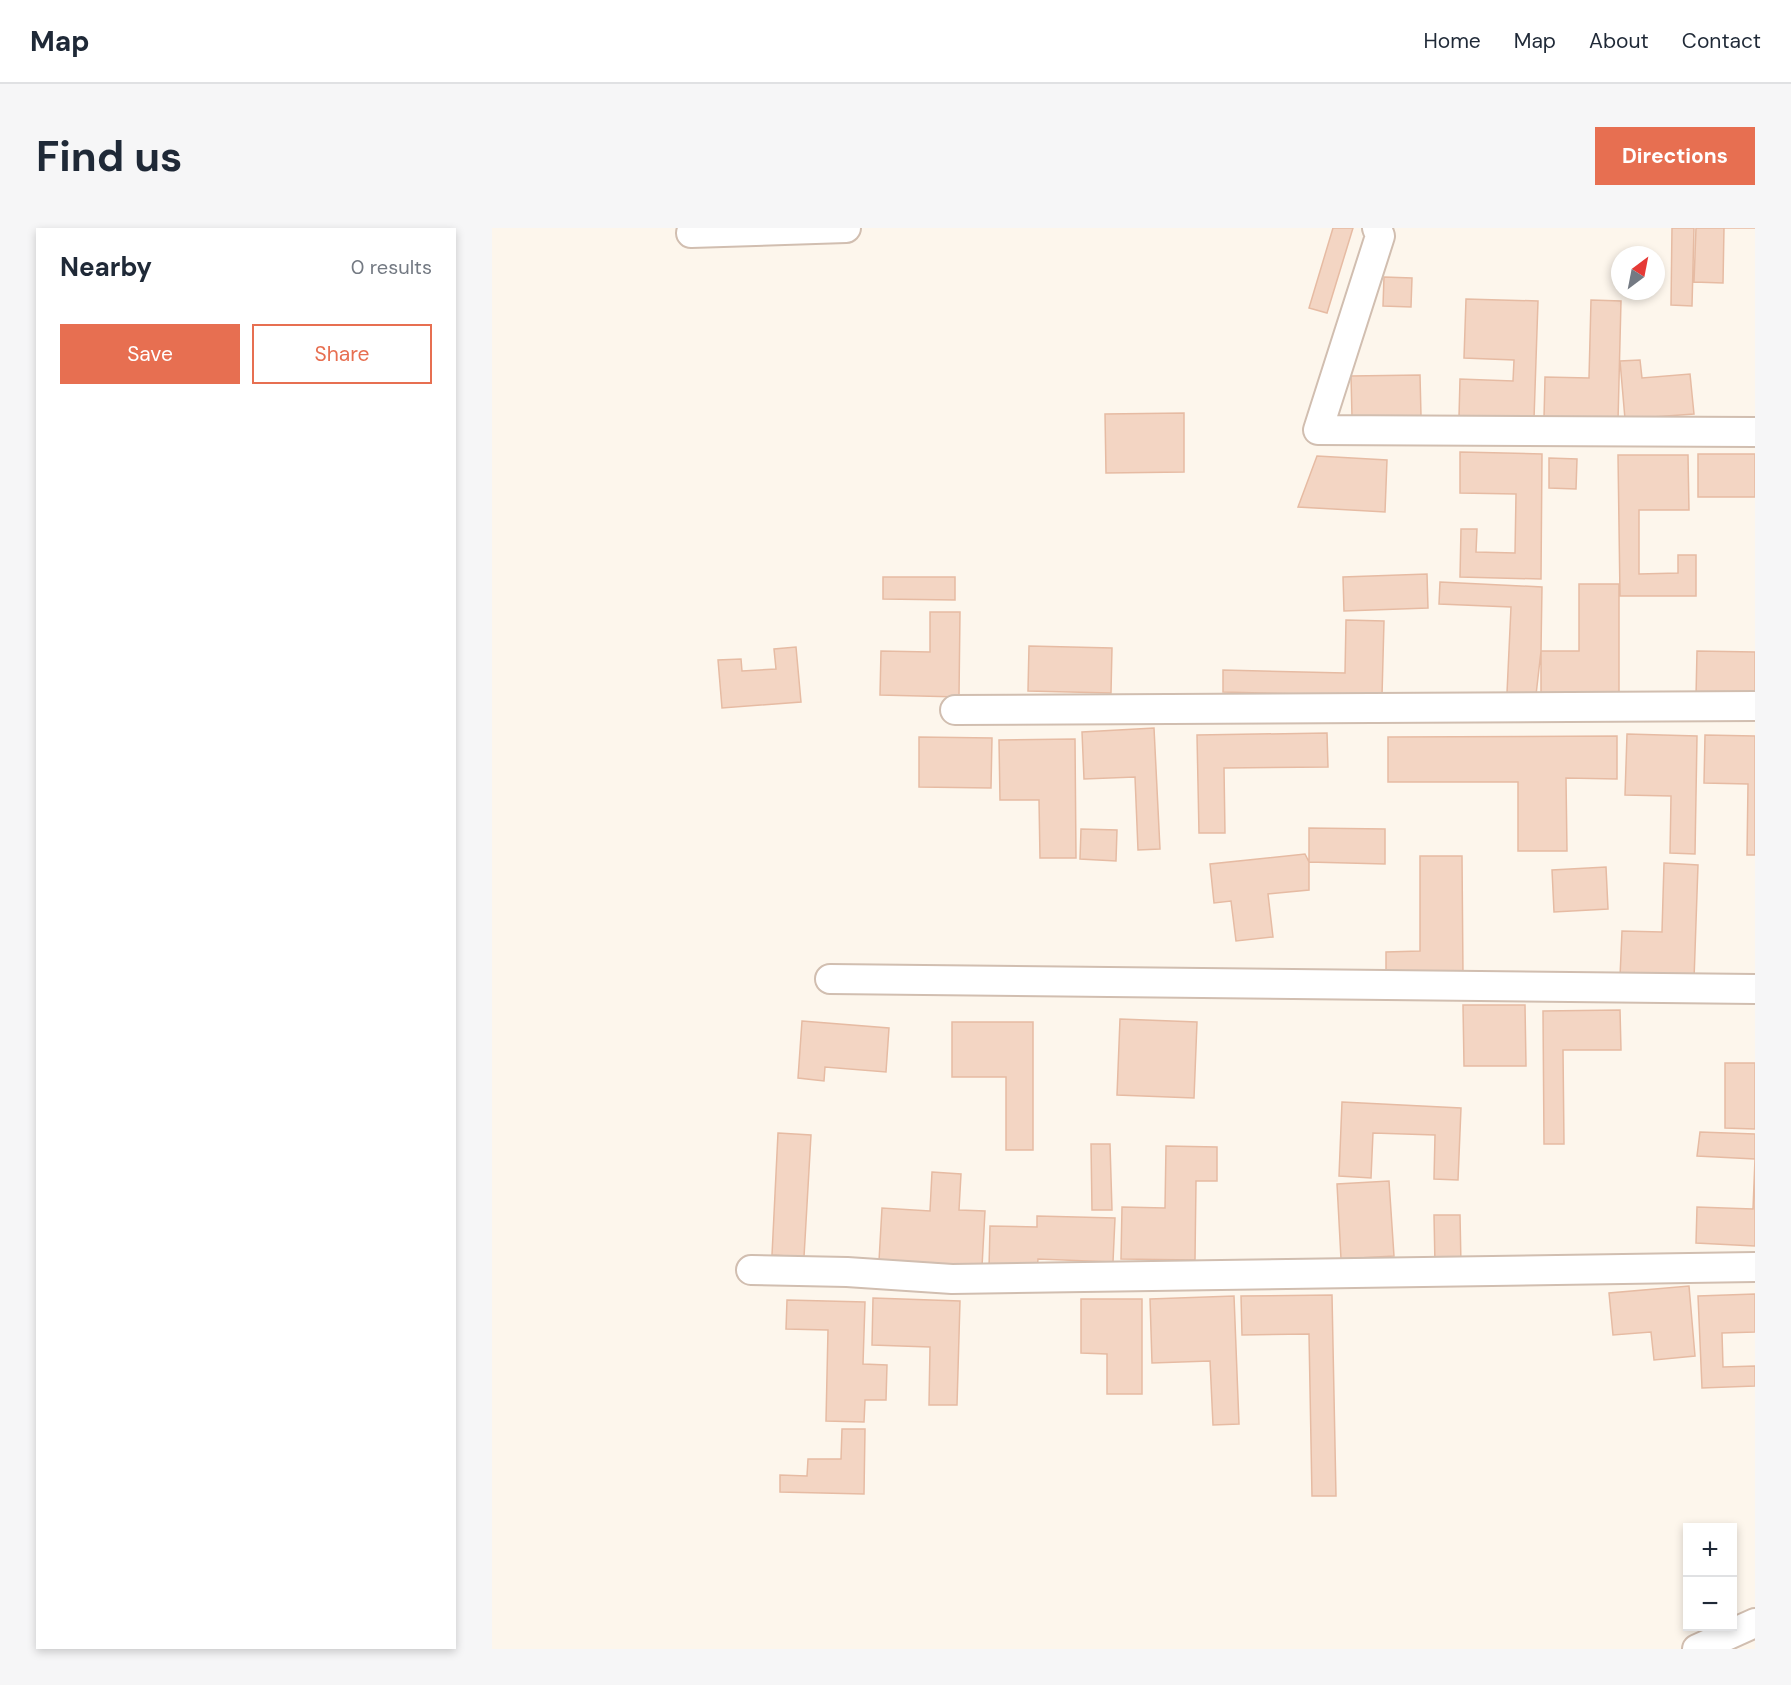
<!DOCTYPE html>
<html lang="en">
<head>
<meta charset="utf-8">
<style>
	body { margin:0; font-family:"DM Sans",sans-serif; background:#f6f6f7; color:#1f2937 }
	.controls { position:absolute; right:18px; bottom:18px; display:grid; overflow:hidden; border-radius:0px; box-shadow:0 3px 9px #0003 }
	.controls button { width:54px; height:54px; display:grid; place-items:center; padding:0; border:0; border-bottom:2px solid #e0e1e3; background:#fff; color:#1f2937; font:30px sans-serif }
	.compass { position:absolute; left:1119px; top:18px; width:54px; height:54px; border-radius:50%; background:#fff; box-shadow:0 3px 9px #0003; rotate:32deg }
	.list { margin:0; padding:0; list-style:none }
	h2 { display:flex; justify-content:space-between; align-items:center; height:78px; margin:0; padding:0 24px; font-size:26px }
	h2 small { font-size:20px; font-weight:400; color:#747a83 }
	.actions { display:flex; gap:12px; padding:18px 24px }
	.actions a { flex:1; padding:14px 0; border:2px solid #e76f51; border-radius:0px; text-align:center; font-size:21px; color:#e76f51 }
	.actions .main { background:#e76f51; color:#fff }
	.map { position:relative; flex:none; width:1263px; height:1421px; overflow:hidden; border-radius:0px }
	header { display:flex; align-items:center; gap:36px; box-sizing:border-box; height:84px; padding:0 30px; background:#fff; border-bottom:2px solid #e0e1e3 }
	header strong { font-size:28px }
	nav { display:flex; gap:33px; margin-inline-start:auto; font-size:21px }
	.intro { display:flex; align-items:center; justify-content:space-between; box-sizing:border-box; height:144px; padding:0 36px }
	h1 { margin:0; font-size:42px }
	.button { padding:15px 27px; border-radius:0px; background:#e76f51; color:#fff; font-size:21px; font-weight:700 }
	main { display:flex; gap:36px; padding:0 36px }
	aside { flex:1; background:#fff; border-radius:0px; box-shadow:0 3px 9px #0003 }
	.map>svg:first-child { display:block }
	.building { fill:#f3d5c3; stroke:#e6bba3; stroke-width:1.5 }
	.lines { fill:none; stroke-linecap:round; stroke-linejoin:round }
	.street-casing { stroke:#d1beb0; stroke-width:32 }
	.street { stroke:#fff; stroke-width:28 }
</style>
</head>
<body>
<header>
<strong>Map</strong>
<nav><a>Home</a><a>Map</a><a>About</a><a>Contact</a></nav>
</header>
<div class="intro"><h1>Find us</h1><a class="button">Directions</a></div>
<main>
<aside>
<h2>Nearby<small>0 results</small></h2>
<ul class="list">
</ul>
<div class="actions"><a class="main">Save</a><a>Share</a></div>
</aside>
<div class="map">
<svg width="1263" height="1421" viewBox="0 0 1263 1421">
	<rect width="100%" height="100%" fill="#fdf6ec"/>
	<path class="building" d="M841,0H861L835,85L817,80Z
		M1180,0H1202L1200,78L1179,77Z
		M1204,0H1263H1232L1231,55L1202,54Z
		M892,49L920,50L919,79L891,78Z
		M974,71L1046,73L1042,191L967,189L968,151L1021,153L1022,132L972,130Z
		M1099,72L1129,73L1126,193L1052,190L1053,149L1097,150Z
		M1148,132L1150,150L1198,146L1202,186L1133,191L1128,133Z
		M928,147L929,188L860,189L859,148Z
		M692,185V244L614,245L613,186Z
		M968,224L1050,226L1049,351L968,349L969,301H985L984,324L1023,325L1024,266L968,265Z
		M1206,226H1263V269H1206Z
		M1126,227H1196L1197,282H1147V346L1186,345V327H1204V368H1128Z
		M825,228L895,232L893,284L806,279Z
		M1057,230L1085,231L1084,261L1057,260Z
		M935,346L936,380L852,383L851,349Z
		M391,349H463V372L391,371Z
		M948,354L1050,359L1049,423L1044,467L1015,465L1019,379L947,376Z
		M1087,356H1127V466H1049V423H1087Z
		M438,384H468L467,469L388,467L389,423L438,424Z
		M854,392L892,393L890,468L731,464V442L853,445Z
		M537,418L620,420L619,465L536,463Z
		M304,419L309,474L230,480L226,432L249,431L250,443L284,441L282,421Z
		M1205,423L1263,424V469H1204Z
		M662,500L668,621L646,622L643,549L592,551L590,504Z
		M835,505L836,539L732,540L733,605H707L705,507Z
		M1135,506L1205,508L1203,626L1178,625L1179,568L1133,567Z
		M1213,507L1263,508V627H1255L1256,556L1212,555Z
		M1125,508V551L1074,550L1075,623H1026V554H896V509Z
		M427,509L500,510L499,560L427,559Z
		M583,511L584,630H548L547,572H508L507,512Z
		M817,600L893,601V636L817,634Z
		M589,601L625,602L624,633L588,631Z
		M813,626L817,634V662L776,666L781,709L744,713L739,673L722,675L718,636Z
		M928,628H970L971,747H894V724L928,723Z
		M1172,635L1206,637L1202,752L1128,749L1130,703L1170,704Z
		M1114,639L1116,681L1062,684L1060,642Z
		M971,777H1033L1034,838H972Z
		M1128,782L1129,822H1071L1072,916H1052L1051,783Z
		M628,791L705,794L702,870L625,867Z
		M310,793L397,800L394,844L333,839L332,853L306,850Z
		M460,794H541V922H514V849H460Z
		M1233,835H1263V901L1233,900Z
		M850,874L969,880L966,952L942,951L943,907L881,905L879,950L847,948Z
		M1208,904L1263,906V1018L1204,1015L1205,979L1261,981L1263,931L1205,928Z
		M286,905L319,907L312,1029L280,1027Z
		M599,916H618L620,982H600Z
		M674,918L725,919V953H704L703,1032L629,1031L630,979L673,980Z
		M440,944L469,946L467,982L493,983L490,1039L387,1033L390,980L438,983Z
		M897,953L902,1028L849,1031L845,956Z
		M942,987H968L969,1037H943Z
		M545,988L623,990L621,1034L546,1031L545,1043L497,1041L498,998L545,999Z
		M1197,1058L1203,1128L1162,1132L1159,1104L1121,1107L1117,1065Z
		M1263,1066V1104L1230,1105L1231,1139L1263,1138V1158L1210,1160L1206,1068Z
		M840,1067L844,1268H820L817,1106L750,1107L749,1068Z
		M742,1068L747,1196L721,1197L718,1133L660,1135L658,1071Z
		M381,1070L468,1073L465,1177H437L438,1119L380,1117Z
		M589,1071H650V1166H615V1126L589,1125Z
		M295,1072L373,1074L371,1136L395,1137L394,1172H373L372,1194L334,1193L336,1102L294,1101Z
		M350,1201H373L372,1266L288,1264V1247L315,1248L316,1231H349Z"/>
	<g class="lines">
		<g class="street-casing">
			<path id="street" d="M885,0L888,8L826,202L1263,204
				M199,5L354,0
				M463,482L1263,478
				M338,751L1263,761
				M259,1042L355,1044L460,1051L1263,1039
				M1205,1421L1263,1395"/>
		</g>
		<use href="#street" class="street"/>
	</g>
</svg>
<div class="controls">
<button>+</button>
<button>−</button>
</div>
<svg class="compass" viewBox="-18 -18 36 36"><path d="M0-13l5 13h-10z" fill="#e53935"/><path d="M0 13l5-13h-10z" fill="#747a83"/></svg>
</div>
</main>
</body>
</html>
